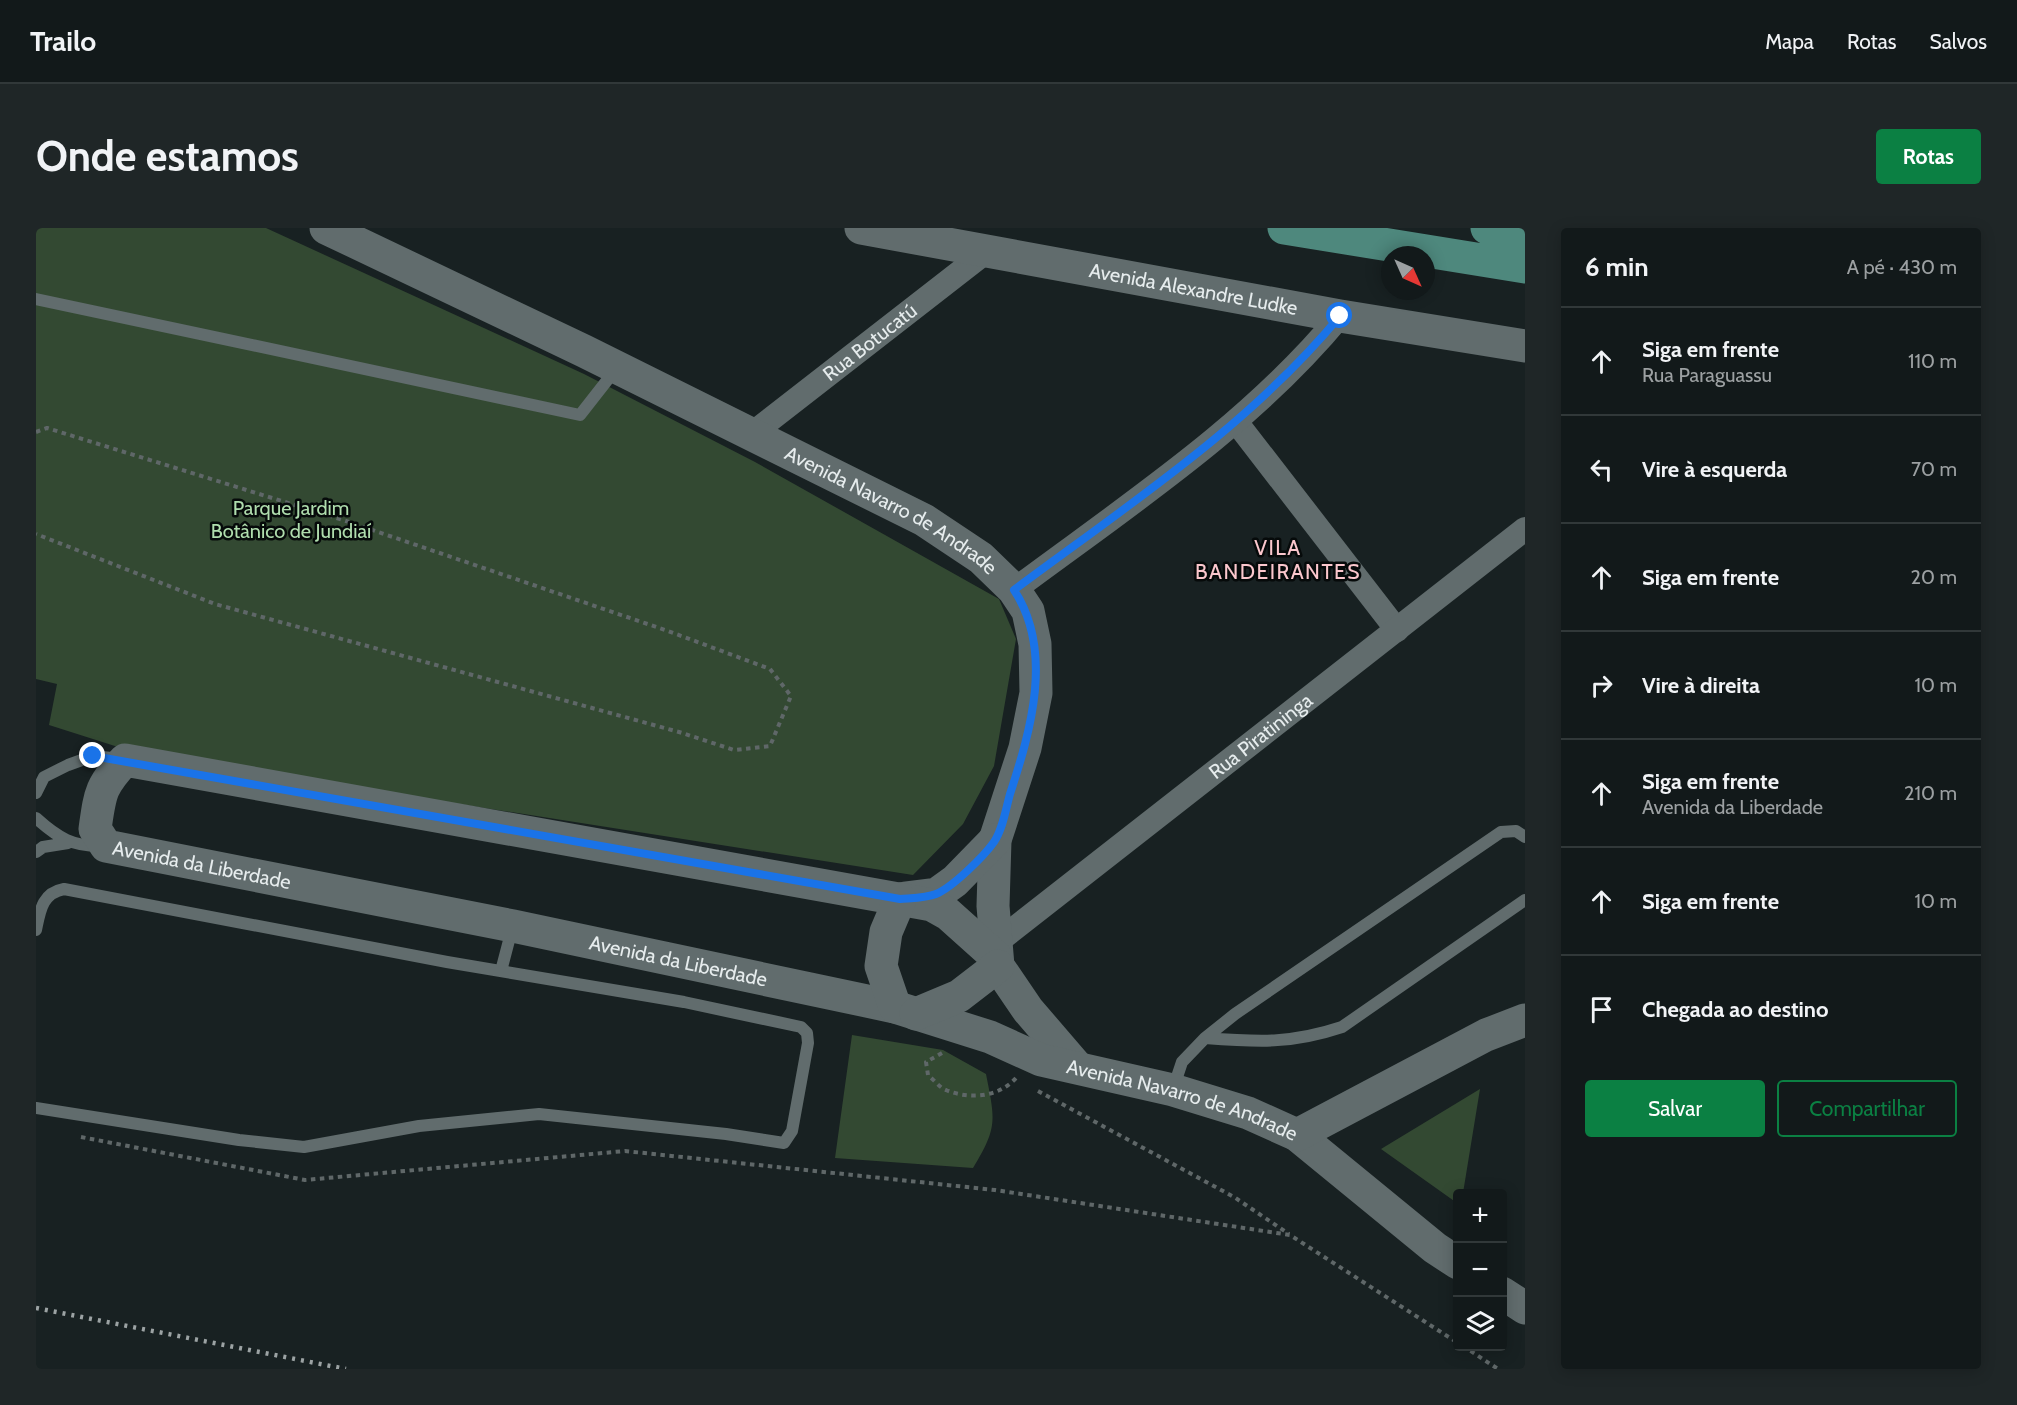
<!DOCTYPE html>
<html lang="pt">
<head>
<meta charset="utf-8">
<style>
	body { margin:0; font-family:Cabin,sans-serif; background:#1f2627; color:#f1f3f6 }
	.controls { position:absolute; right:18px; bottom:18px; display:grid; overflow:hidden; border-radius:6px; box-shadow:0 3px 15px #0003 }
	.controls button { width:54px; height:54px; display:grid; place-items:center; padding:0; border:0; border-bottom:2px solid #313839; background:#12191a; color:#f1f3f6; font:30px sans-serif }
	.compass { position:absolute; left:1345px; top:18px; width:54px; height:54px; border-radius:50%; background:#12191a; box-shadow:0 3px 15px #0003; rotate:135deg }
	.stop { position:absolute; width:18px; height:18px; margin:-14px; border:4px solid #1a73e8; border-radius:50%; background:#fff }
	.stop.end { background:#1a73e8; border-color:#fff; box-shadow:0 2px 6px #0008 }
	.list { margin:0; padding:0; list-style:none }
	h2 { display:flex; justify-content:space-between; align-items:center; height:78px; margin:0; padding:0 24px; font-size:26px }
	h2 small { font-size:20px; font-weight:400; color:#9ca0a2 }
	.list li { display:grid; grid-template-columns:39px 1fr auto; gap:18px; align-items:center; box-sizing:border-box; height:108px; padding:0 24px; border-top:2px solid #313839 }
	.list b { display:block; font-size:22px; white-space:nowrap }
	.list p { margin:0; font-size:20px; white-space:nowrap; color:#9ca0a2 }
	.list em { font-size:20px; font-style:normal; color:#9ca0a2 }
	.actions { display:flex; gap:12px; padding:18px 24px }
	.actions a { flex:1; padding:14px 0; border:2px solid #0b8043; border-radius:6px; text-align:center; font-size:21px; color:#0b8043 }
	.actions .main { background:#0b8043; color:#fff }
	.icon { flex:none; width:33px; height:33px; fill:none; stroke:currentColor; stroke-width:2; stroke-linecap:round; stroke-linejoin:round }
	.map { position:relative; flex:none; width:1489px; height:1141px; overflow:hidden; border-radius:6px }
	header { display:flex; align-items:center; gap:36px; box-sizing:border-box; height:84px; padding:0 30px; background:#12191a; border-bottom:2px solid #313839 }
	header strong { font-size:28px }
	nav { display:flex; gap:33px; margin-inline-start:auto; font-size:21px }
	.intro { display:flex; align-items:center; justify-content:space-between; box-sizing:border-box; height:144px; padding:0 36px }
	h1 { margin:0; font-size:42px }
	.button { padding:15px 27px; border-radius:6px; background:#0b8043; color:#fff; font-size:21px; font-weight:700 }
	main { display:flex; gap:36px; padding:0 36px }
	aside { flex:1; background:#12191a; border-radius:6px; box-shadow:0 3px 15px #0003 }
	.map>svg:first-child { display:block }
	.green { fill:#334932 }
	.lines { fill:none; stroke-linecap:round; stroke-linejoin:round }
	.path { stroke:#5f6768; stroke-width:4; stroke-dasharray:4.5 4.5; stroke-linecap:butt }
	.lane { stroke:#616c6d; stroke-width:12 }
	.street { stroke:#616c6d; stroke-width:24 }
	.secondary { stroke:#616c6d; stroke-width:33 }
	.primary { stroke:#4e887d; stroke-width:33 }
	.rail { stroke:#9ca3a4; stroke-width:4.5; stroke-dasharray:3 6; stroke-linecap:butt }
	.route { stroke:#1a73e8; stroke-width:8 }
	.labels { text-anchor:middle; stroke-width:5; stroke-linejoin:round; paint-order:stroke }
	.street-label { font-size:20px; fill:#e6eced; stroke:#060a0a }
	.park-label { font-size:20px; fill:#afddad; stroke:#060a0a }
	.neighbourhood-label { font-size:21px; letter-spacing:1.5px; fill:#fbc7cd; stroke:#060a0a }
</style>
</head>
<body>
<header>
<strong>Trailo</strong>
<nav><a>Mapa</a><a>Rotas</a><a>Salvos</a></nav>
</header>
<div class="intro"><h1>Onde estamos</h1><a class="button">Rotas</a></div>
<main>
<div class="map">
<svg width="1489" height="1141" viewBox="0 0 1489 1141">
	<rect width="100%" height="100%" fill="#182122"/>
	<path class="green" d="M0,0H230L548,146L719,234L963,371L980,411L958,538L927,596L877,647L104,526L13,497L21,456L0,451Z
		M816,807L907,822L950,846C959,892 962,899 937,940L799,930Z
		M1444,861L1427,965L1422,966L1421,975L1345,921Z"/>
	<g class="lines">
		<path class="path" d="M0,204L11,200L307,292L632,403L734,441L755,468L734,518L698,522L643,504L179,376L0,306
			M906,825L890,834L892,847C898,852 904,860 910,862C934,872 963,869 980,850
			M1002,863L1198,969L1253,1006
			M45,909L269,952L589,923L959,962L1254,1007L1422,1115
			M1427,1118L1462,1141"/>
		<path class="lane" d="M0,71L544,187L580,141
			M0,565L8,549L32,537L57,528L85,531
			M0,590C22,610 37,619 67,618
			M0,624L7,619L32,615
			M0,702C4,683 6,665 28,661L411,734L648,774L765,799L771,805L772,815L756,903L748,915L690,906L503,886L383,898L268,919L203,912L0,880
			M465,743L476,701
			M1169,810C1222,814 1255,816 1306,799L1489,672
			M1137,861L1146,834L1169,810L1199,786L1465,604L1480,603L1489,609"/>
		<g class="street">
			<path d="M1201,195L1361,402"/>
			<path id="s1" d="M717,205L951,23"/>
			<path d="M978,362C1092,277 1213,198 1304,88"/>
			<path id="s2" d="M960,715L1489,301"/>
		</g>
		<g class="secondary">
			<path id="s3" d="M290,0L548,123L888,292L945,330L978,362L992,383L999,416L1000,465L989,520L959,612L957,678L962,738L992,782L1041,839"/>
			<path id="s4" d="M825,0L1304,88L1489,118"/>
			<path d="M869,670L901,666L919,653L959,612"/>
			<path id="s5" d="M960,729L912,686L896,677L89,532C64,558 64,566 59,601L70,618L477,698L859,779L954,809L1005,832L1137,862L1212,885L1261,907L1399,1020L1422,1035"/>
			<path d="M859,779L845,738L850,704L864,671"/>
			<path d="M880,786L923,768L962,738"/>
			<path d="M1261,907L1450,807L1489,792"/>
			<path d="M1466,1065L1489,1080"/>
		</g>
		<path class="primary" d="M1248,0L1489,39
			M1451,0L1489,6"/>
		<path class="rail" d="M0,1080L310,1141"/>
	</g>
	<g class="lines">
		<path class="route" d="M57,528L864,671C875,670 890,670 900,666C917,659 948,628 958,614C967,601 970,580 974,566C995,502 1018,423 978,362C1092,277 1213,198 1304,88"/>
	</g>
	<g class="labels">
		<g class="street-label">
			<text dy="7" stroke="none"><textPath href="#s4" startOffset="338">Avenida Alexandre Ludke</textPath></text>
			<text dy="7" stroke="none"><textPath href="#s1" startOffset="148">Rua Botucatú</textPath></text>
			<text dy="7" stroke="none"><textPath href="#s3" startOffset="632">Avenida Navarro de Andrade</textPath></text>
			<text dy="7" stroke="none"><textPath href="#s2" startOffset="336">Rua Piratininga</textPath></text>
			<text dy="7" stroke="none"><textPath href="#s5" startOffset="1098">Avenida da Liberdade</textPath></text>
			<text dy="7" stroke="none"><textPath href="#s5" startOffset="1584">Avenida da Liberdade</textPath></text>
			<text dy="7" stroke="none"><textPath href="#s5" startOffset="2108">Avenida Navarro de Andrade</textPath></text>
		</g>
		<g class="park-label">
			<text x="255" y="287">Parque Jardim<tspan x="255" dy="23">Botânico de Jundiaí</tspan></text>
		</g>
		<g class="neighbourhood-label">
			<text x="1242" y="327">VILA<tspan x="1242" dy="24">BANDEIRANTES</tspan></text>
		</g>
	</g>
</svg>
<div class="controls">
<button>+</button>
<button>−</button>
<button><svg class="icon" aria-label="layers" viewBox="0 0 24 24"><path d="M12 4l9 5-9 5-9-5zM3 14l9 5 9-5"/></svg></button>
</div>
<svg class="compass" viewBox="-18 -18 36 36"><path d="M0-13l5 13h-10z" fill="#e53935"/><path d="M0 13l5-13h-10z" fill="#9ca0a2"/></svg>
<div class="stop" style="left:1304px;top:88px"></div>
<div class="stop end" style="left:57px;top:528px"></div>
</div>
<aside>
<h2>6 min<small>A pé · 430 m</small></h2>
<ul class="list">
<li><svg class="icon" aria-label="ahead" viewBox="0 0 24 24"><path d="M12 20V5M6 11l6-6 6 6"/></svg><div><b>Siga em frente</b><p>Rua Paraguassu</p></div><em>110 m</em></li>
<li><svg class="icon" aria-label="left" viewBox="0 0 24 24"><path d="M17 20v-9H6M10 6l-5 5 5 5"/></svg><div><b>Vire à esquerda</b></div><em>70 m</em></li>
<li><svg class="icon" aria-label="ahead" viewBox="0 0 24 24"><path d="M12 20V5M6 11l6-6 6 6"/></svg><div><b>Siga em frente</b></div><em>20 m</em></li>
<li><svg class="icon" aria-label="right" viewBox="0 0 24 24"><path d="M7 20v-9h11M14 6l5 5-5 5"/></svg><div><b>Vire à direita</b></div><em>10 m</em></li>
<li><svg class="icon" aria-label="ahead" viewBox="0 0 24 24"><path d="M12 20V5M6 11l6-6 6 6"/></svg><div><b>Siga em frente</b><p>Avenida da Liberdade</p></div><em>210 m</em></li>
<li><svg class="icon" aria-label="ahead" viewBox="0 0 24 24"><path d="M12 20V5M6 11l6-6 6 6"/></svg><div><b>Siga em frente</b></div><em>10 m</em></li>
<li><svg class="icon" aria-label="arrive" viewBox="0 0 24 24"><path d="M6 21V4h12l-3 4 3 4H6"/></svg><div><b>Chegada ao destino</b></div></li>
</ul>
<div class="actions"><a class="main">Salvar</a><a>Compartilhar</a></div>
</aside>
</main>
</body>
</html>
